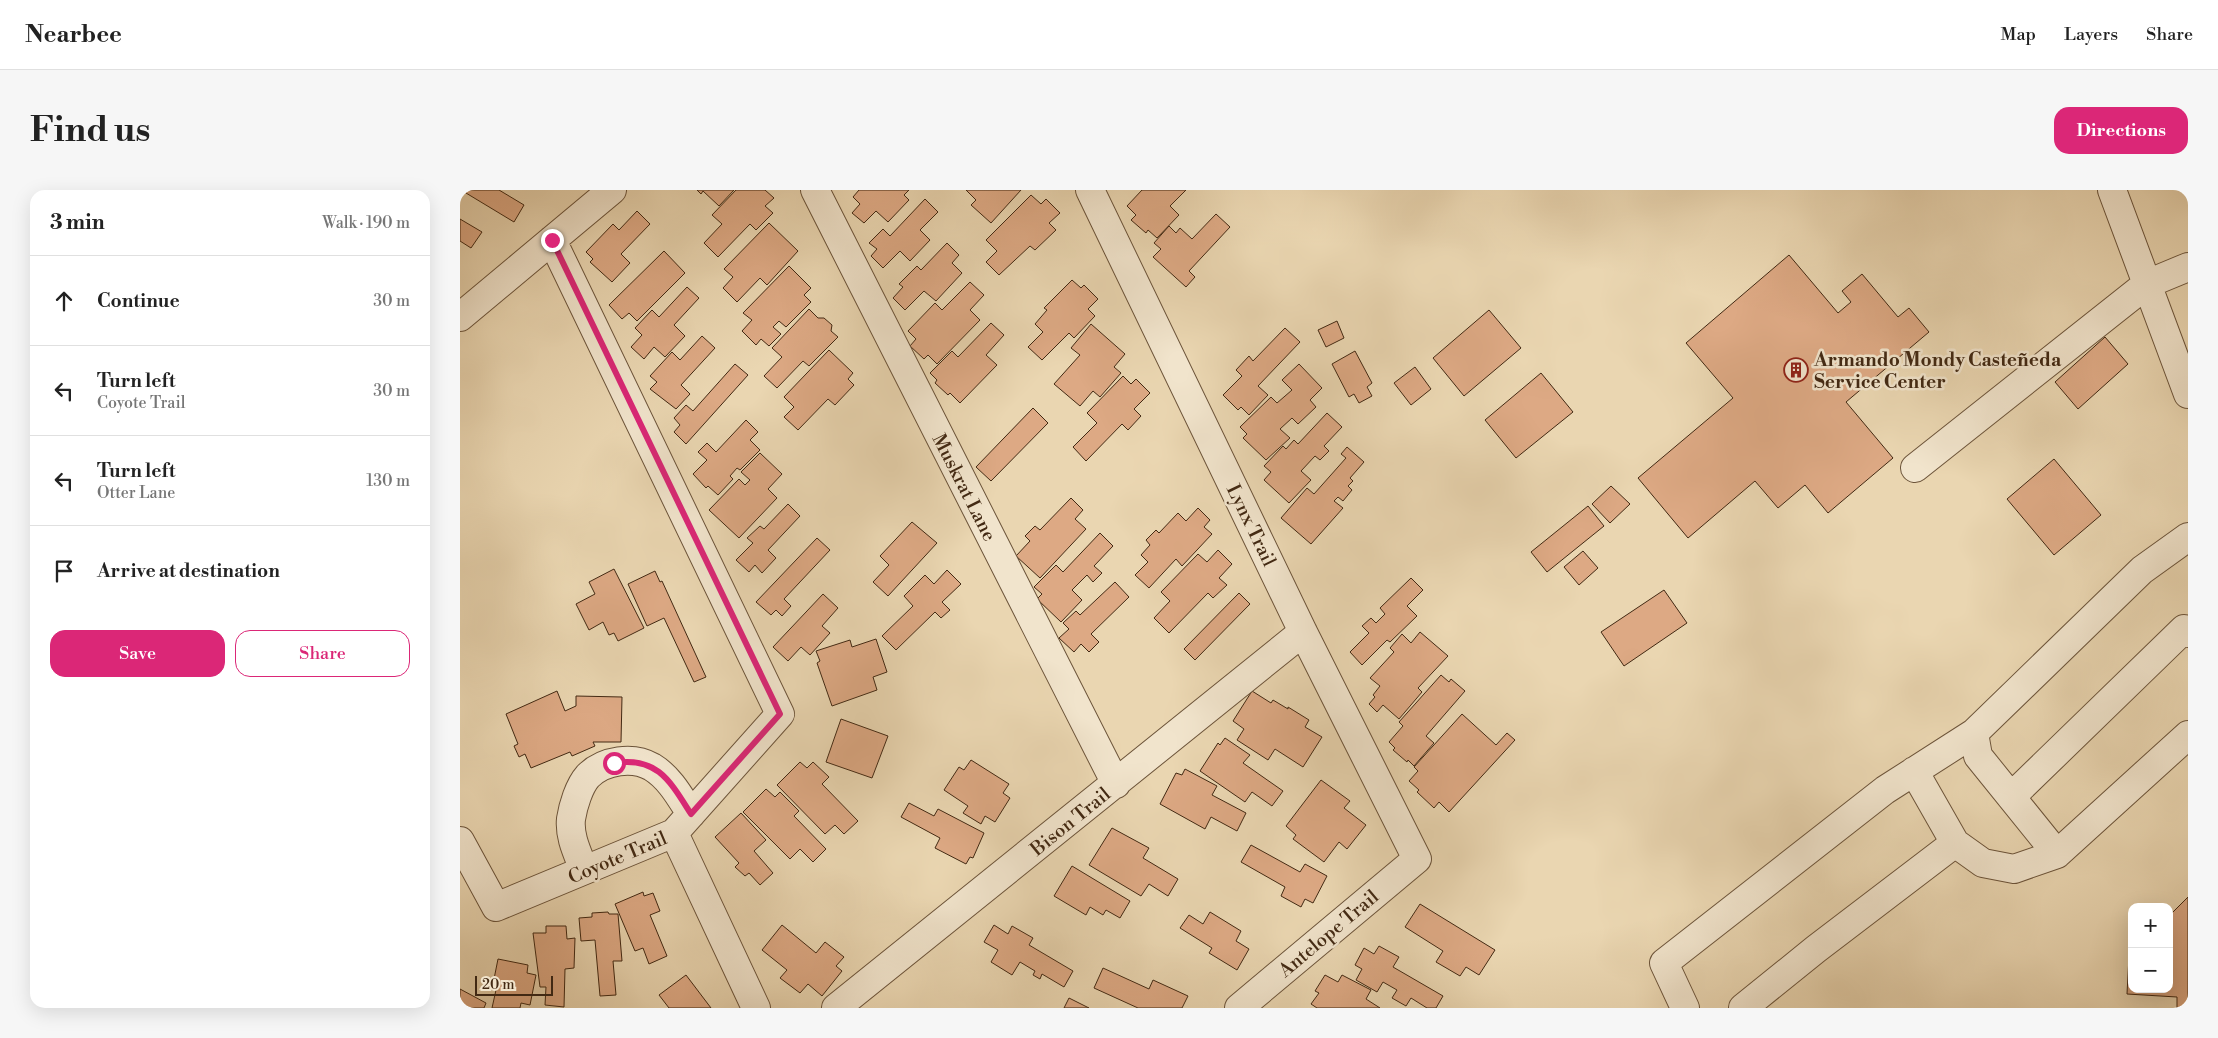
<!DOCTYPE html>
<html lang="en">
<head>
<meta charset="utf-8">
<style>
	body { margin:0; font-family:"Libre Bodoni",serif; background:#f6f6f6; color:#222 }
	.controls { position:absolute; right:15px; bottom:15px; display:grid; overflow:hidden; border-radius:10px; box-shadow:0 5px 20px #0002 }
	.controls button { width:45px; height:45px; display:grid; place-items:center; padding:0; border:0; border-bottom:1px solid #e0e0e0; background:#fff; color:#222; font:25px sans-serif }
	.scale { position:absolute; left:15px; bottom:12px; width:78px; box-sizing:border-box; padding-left:5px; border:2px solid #422913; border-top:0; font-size:14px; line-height:18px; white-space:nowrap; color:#422913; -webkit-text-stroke:4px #f1e4cc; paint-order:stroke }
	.stop { position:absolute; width:15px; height:15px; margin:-11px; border:4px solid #db2777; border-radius:50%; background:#fff }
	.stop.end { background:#db2777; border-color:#fff; box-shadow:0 1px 5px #0008 }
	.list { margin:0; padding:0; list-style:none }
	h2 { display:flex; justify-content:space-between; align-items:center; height:65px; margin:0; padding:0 20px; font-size:21px }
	h2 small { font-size:16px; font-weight:400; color:#767676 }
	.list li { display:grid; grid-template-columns:32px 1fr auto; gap:15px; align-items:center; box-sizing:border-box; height:90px; padding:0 20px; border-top:1px solid #e0e0e0 }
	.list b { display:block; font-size:19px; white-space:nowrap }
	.list p { margin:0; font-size:16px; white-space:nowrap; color:#767676 }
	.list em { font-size:16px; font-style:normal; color:#767676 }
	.actions { display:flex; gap:10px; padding:15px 20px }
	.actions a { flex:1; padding:11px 0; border:1px solid #db2777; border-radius:15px; text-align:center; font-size:18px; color:#db2777 }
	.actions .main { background:#db2777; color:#fff }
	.icon { flex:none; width:28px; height:28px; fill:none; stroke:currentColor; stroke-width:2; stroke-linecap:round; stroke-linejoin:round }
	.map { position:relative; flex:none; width:1728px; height:818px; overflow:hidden; border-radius:15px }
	header { display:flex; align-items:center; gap:30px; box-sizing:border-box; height:70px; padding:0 25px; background:#fff; border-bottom:1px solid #e0e0e0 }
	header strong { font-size:24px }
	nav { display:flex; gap:28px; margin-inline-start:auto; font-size:18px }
	.intro { display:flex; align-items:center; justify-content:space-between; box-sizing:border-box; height:120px; padding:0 30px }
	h1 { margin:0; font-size:35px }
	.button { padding:12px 22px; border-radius:15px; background:#db2777; color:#fff; font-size:18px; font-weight:700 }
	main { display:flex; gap:30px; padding:0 30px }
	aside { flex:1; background:#fff; border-radius:15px; box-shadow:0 5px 20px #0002 }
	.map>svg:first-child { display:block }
	.building { fill:#dda984; stroke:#422913 }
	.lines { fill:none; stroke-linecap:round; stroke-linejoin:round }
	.minor-casing { stroke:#6c543a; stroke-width:30 }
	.minor { stroke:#f1e4cc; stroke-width:28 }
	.route { stroke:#db2777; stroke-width:6 }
	.labels { text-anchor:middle; stroke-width:5; stroke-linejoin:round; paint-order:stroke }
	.poi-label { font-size:19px; font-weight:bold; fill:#422913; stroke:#f1e4cc; text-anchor:start }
	.street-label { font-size:19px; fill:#422913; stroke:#f1e4cc }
</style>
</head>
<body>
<header>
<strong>Nearbee</strong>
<nav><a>Map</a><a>Layers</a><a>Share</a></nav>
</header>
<div class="intro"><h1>Find us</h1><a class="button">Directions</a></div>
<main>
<aside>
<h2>3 min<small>Walk · 190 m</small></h2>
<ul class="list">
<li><svg class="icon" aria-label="ahead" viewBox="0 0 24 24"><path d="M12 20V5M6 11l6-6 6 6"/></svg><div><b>Continue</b></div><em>30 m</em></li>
<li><svg class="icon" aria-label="left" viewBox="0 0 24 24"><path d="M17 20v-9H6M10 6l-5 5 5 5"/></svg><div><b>Turn left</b><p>Coyote Trail</p></div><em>30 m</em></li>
<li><svg class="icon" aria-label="left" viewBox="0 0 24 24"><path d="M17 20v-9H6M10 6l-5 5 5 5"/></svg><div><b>Turn left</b><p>Otter Lane</p></div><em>130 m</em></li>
<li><svg class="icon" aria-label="arrive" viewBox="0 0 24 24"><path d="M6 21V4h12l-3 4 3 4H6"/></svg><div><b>Arrive at destination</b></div></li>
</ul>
<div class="actions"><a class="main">Save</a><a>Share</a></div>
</aside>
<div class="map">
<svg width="1728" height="818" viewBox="0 0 1728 818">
	<rect width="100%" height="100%" fill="#ead6b1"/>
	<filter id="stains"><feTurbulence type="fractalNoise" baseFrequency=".004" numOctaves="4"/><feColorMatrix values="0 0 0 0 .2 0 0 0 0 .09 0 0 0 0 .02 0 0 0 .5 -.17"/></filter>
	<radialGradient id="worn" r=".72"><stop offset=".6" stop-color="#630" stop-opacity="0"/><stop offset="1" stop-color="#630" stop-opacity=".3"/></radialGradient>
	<path class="building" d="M1,0H39L64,15L54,32Z
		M237,0H274L259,16L243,1L241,4Z
		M276,0H305L314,8L305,16L313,23L296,40L290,34L258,67L244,53L262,34L252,25Z
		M399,0H449L444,5L449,10L428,32L416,21L404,33L392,23L400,14L393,7Z
		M506,0H561L531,33L511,15L516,10Z
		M682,0H726L710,16L719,25L697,48L688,40L686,43L671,30L676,25L667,16Z
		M571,5L581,14L586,9L600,23L589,33L596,40L575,60L570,56L539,85L526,72L537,61L526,50Z
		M465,9L478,22L460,40L470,50L450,71L440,61L423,78L411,66L417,59L409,53L423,39L430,46Z
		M177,21L190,34L161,64L170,73L152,92L130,72L133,69L126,62L153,34L159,40Z
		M756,24L770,37L729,81L735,87L726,97L693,67L701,59L694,53L709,36L716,43L720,38L732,49Z
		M0,29L22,42L11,58L0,51Z
		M309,33L338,61L307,95L300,88L277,112L263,98L273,87L264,79Z
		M487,53L499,65L492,73L502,83L476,111L464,101L445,120L433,108L443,97L439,94L457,76L461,80Z
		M204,61L225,83L177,131L169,123L162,129L149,115Z
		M1329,65L1378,123L1391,112L1382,101L1402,84L1438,127L1449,118L1469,142L1386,212L1433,268L1368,323L1345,295L1318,318L1295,291L1228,348L1178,288L1273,208L1226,153Z
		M329,76L351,98L344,105L351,112L326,137L319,131L313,137L321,144L309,156L301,149L296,155L282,141L292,130L283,123Z
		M612,90L621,98L624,95L638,109L628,119L635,126L614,148L609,143L582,170L568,157L583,142L575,134L587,120L584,118Z
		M510,92L524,105L510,120L520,130L477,174L468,165L464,169L450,156L456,149L448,141L475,113L482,120Z
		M227,97L239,108L214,135L225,146L205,167L194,157L184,169L171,157L182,145L175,138L192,120L199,127Z
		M349,119L358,128H364L372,135L371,141L378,147L349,176L343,171L317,198L304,186L322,167L312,158Z
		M1029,120L1061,158L1004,206L973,168Z
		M877,131L884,148L866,157L858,140Z
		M531,133L544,145L526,165L537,175L500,213L490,203L488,205L475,193L477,190L470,183L492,161L498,167Z
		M631,134L665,164L654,177L661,183L640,207L633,201L620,216L594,194L620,165L611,158Z
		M825,138L840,152L798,196L808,205L789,225L781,217L778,220L763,205L782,186L776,180L789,166L793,171Z
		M242,146L255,158L221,195L230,204L216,219L190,199L197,192L190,186L212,162L220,170Z
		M1645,147L1668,174L1618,219L1595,192Z
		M369,160L393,183L388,189L394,195L375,215L368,209L338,240L324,227L334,217L324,207Z
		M895,161L912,193L907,197L912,206L899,213L894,204L889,207L872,174Z
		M275,174L288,185L226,254L214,242L220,235L214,228L226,215L233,221Z
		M839,174L862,198L850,210L856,217L838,234L832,228L820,239L830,248L806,270L783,248L787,244L780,237L811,207L817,213L832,200L822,190Z
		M955,177L971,199L951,215L934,193Z
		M1081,183L1113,222L1056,268L1025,230Z
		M663,186L671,194L676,189L690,203L674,219L681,226L668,240L662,234L626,271L613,257L637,233L627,223Z
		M573,218L588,233L531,291L516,277Z
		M867,223L882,237L864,256L869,261L860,270L855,266L841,281L851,290L829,313L804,290L811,282L804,276L823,256L826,259L834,250L838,254Z
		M286,230L298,242L290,250L300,260L280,280L277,278L270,286L273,289L258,305L248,296L246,298L233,284L247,270L238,262L247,253L256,262Z
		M887,257L904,272L890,288L893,291L888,296L892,300L883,311L878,307L874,311L883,318L851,354L821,328L847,298L854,304L886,268L881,264Z
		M300,263L322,284L308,299L317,308L279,348L249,320L279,289L285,295L290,290L281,282Z
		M1594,269L1641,325L1594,365L1547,309Z
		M1151,296L1170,314L1150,333L1132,314Z
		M611,308L623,320L615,329L626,339L580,388L556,366L570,351L565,346L575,336L580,340Z
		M328,314L340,326L308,360L316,368L302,383L295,375L289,382L276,370L293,353L287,348L300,336L304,339Z
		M1128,316L1144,336L1087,382L1071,362Z
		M738,318L750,330L744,337L752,344L722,376L716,369L689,398L675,385L688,372L681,365L690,355L686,350L696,340L699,343L718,323L726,331Z
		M452,332L477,353L428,406L413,392L429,375L420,366Z
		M640,343L653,356L634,376L642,383L633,392L627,385L612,400L622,410L601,432L577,409L582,404L574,397L596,375L603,382Z
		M357,348L370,360L324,409L331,416L322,426L316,420L311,425L296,412Z
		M758,360L772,374L759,388L767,395L753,408L748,403L709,443L694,428L710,411L701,402L738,364L747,372Z
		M1123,361L1138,378L1119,395L1104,377Z
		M154,379L184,438L158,451L154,443L149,445L143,432L129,440L116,414L135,404L129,392Z
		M487,380L501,394L482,412L490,420L481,428L475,422L436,460L422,446L453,416L444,406L465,385L474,394Z
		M195,381L200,392L202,391L246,487L234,492L204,428L187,436L168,394Z
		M951,388L963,400L947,416L957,426L930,452L927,450L902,475L890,462L909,443L902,436L911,428L916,433L925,424L920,418Z
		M655,392L669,407L631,444L639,452L629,462L621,454L614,462L599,448L609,439L603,433L616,421L620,425Z
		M1204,400L1227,433L1164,476L1141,442Z
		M779,403L790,414L735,470L724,459Z
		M363,404L378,418L362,436L370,443L350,465L341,457L328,471L313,457Z
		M960,442L988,466L958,498L962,502L939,529L923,515L917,522L909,514L915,507L913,505L920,496L910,488L934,462L930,458L942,444L951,453Z
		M416,449L427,482L413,487L417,500L372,516L357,473L360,471L356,461L390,450L392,457Z
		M981,485L989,492L991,489L1005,501L966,546L974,553L954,576L948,570L947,572L933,560L935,558L929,552L943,536L939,532Z
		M97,501L105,521L116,516V506L162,507L161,552H133L135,556L112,566L110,562L71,578L65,564L59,567L54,556L58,554L46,524Z
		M792,501L811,513L813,510L828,519V517L849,530L845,537L862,547L843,577L815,559L808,570L777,550L784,539L773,531Z
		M1002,524L1036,555L1047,543L1055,550L989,622L979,612L974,618L957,602L959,600L949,591L958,581L954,577Z
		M381,529L428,546L412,588L366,572Z
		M765,548L790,565L783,573L823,601L812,616L792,602L785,612L740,581L758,553L760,555Z
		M511,570L549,594L543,603L550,608L535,632L525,626L521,634L503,623L508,616L484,600L499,577L504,580Z
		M340,572L347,578L353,572L369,587L362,594L398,631L384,644L375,635L365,644L317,595Z
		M725,579L757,596L752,605L786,623L777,641L751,627L745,639L700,614L716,583L722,585Z
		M861,590L890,611L884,618L906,635L887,659L879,652L864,672L833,649L836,645L826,636Z
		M306,599L315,607L320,602L339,621L334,626L366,659L353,672L340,659L330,669L283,622Z
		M449,613L474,626L478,619L524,643L513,668L510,667L506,674L475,658L480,648L441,627Z
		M281,623L306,650L294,661L313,683L300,695L289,683L285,686L275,677L279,673L255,647Z
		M652,638L689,658L683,668L718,689L708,706L689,694L681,706L629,675Z
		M791,655L840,682L845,674L867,686L853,713L845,709L841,717L821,706L825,697L781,672Z
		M612,676L670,711L660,728L646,720L643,725L630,717L626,725L594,706Z
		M183,702L184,706L193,703L200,721L190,725L207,766L189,774L183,758L175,761L155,714Z
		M1728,707V818H1717V807L1667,804L1669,766L1672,763V799H1709V726Z
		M960,714L1035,760L1019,785L1006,777L1000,786L976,772L983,761L945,737Z
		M148,722L149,724H158L162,771H153L156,805L140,806L135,750L121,751L119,728L132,727V723Z
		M750,722L781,741L776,751L789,759L777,780L749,763L752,758L720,738L729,725L743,734Z
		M322,735L356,763L365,752L384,767L376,776L382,781L362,806L348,794L340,803L320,788L327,780L302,760Z
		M534,735L548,744L552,736L573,748L569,755L613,781L604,797L582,784L580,789L573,785L575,781L560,772L552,785L531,772L538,760L524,752Z
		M86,736H106L107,749L115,748L114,778L105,779L104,817L85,815L86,797H80L73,743H86Z
		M919,756L939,767L933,777L983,806L976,818H967L951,808L946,816L932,808L937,800L923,792L917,802L896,790L902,779L895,775L904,758L914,764Z
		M38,769L68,775L67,783L76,785L70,815L61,813L60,818H32L36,800L32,799Z
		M643,778L689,799L693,790L728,806L722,818H678L634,798Z
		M226,785L251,818H209L199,805Z
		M865,785L878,792L882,785L911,800L906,809L920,818H857L851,814L859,803L855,801Z
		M0,799L26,813L24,818H0Z
		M609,808L629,818H604Z"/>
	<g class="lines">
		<g class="minor-casing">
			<path id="minor" d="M355,0L656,594
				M630,0L843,442L957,669L779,818
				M1652,0L1728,204
				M0,127L152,0
				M1455,278L1687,94L1728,77
				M1728,347L1682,380L1514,543L1518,566L1597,664L1728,545
				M1551,607L1724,439L1728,443
				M214,643L296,818
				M0,651L36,717L214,643L320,524L92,50
				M1495,653L1523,673L1554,679L1597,664
				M124,680C118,664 109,647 111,629C113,616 119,596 128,586C144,570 173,566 192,577C210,588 220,607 231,624
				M376,818L843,442
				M1225,818L1204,773L1425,600L1514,543
				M1283,818L1356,759L1495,653L1454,581"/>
		</g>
		<use href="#minor" class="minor"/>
	</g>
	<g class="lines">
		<path class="route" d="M92,50L320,524L231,624C210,591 197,566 154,573"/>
	</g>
	<defs>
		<g id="building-ring" transform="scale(1.25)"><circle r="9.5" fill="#f1e4cc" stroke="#8f2418" stroke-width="1.5"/><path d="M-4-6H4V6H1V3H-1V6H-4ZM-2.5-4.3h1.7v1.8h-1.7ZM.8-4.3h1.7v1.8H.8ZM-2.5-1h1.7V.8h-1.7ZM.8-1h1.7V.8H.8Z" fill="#8f2418"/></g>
	</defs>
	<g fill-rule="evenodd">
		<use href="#building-ring" x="1336" y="180"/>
	</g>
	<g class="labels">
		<g class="poi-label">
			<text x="1354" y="176">Armando Mondy Casteñeda<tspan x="1354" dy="22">Service Center</tspan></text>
		</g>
		<g class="street-label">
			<text transform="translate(505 297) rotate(63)" y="7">Muskrat Lane</text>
			<text transform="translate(792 335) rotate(64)" y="7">Lynx Trail</text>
			<text transform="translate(610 631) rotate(-39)" y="7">Bison Trail</text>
			<text transform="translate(157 667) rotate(-23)" y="7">Coyote Trail</text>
			<text transform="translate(868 743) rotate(-40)" y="7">Antelope Trail</text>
		</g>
	</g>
	<rect width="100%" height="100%" filter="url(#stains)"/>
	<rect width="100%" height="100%" fill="url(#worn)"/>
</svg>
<div class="controls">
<button>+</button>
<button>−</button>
</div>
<div class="scale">20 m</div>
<div class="stop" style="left:154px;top:573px"></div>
<div class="stop end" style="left:92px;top:50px"></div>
</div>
</main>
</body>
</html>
